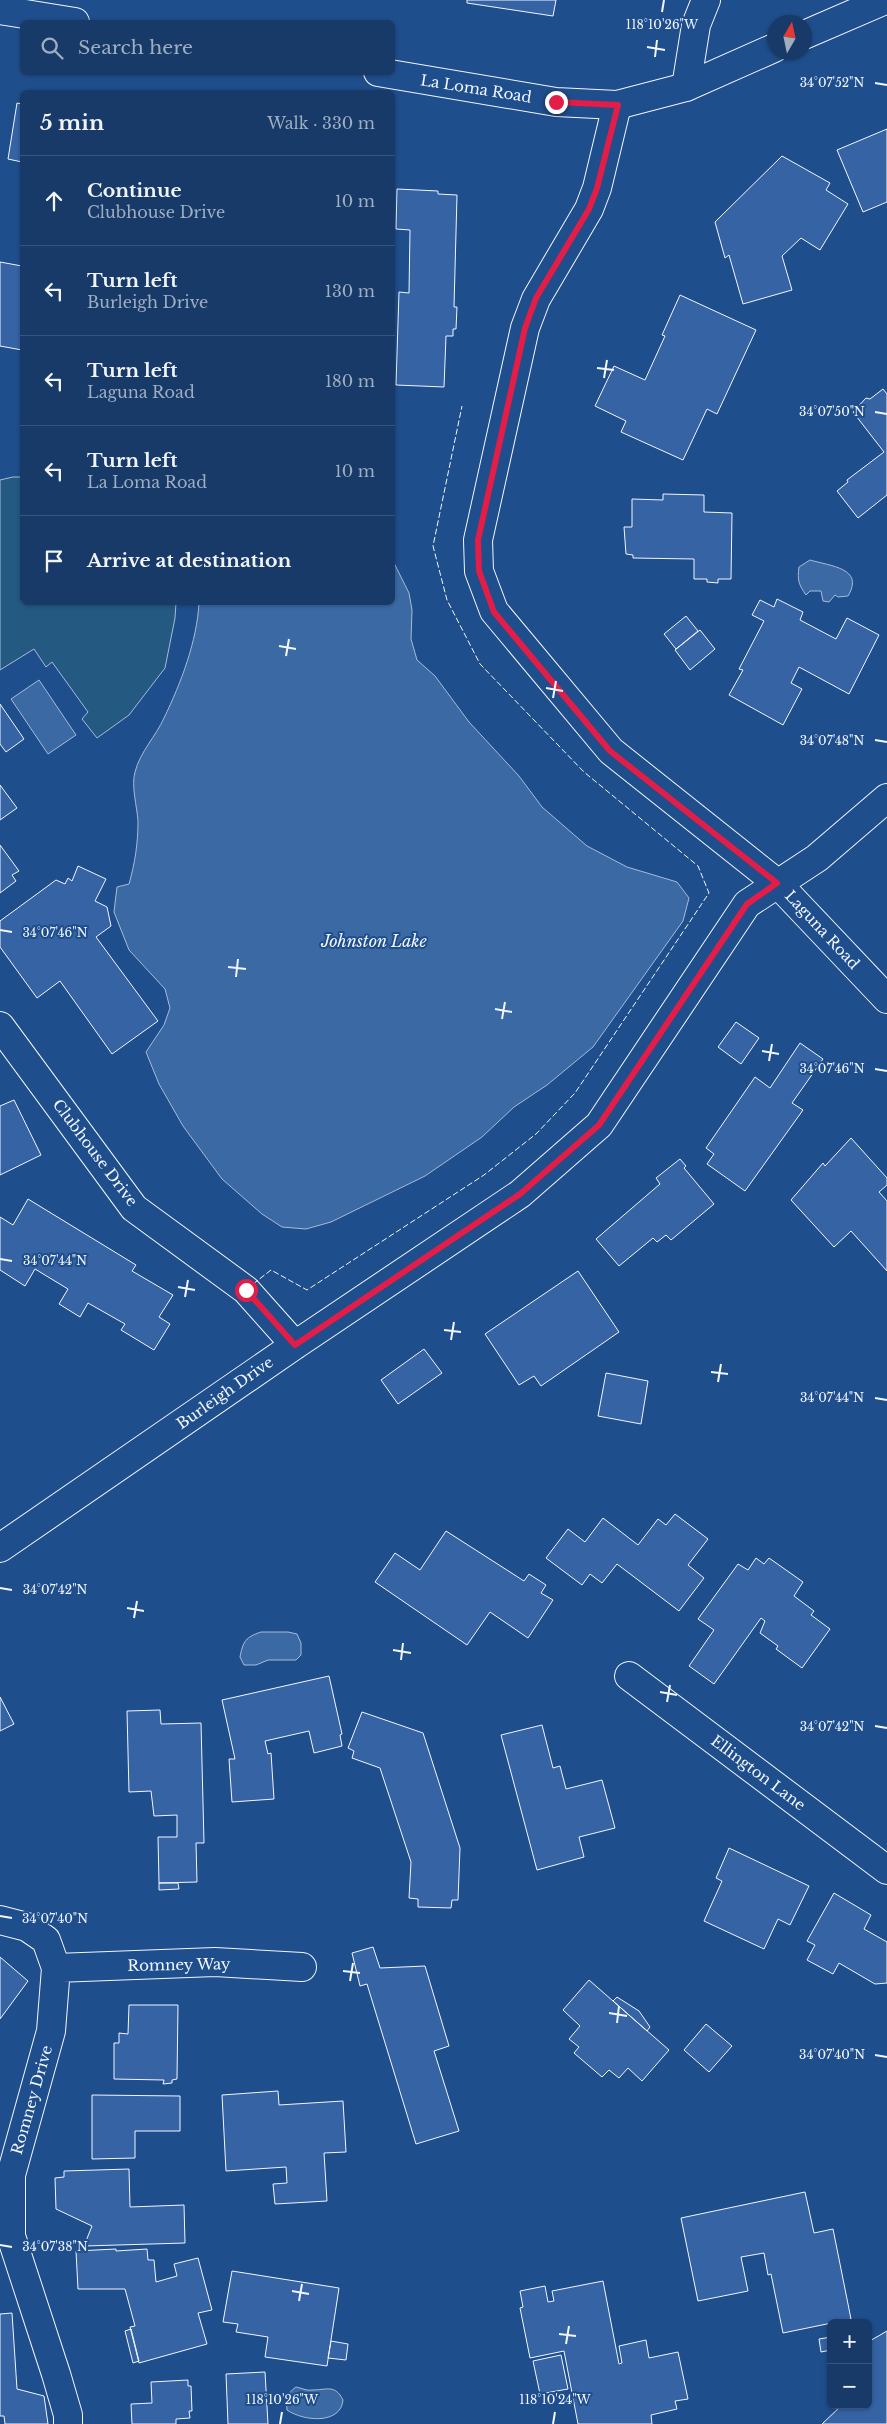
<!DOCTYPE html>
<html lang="en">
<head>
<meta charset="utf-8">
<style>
	body { margin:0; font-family:"Libre Baskerville",serif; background:#20416f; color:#f1f3f6 }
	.controls { position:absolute; right:15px; bottom:15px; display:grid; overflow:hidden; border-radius:8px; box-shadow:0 1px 4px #0004 }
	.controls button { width:45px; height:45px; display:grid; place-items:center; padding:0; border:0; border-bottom:1px solid #36547d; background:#173a69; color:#f1f3f6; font:25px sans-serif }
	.compass { position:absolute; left:767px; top:15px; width:45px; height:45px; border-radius:50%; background:#173a69; box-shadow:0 1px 4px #0004; rotate:9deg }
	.stop { position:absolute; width:15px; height:15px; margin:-11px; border:4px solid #e11d48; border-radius:50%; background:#fff }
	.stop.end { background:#e11d48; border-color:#fff; box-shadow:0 1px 5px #0008 }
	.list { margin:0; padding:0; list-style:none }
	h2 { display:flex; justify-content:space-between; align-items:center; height:65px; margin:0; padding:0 20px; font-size:21px }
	h2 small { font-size:16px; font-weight:400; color:#9eadc0 }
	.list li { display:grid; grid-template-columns:32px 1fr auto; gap:15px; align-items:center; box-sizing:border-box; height:90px; padding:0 20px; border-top:1px solid #36547d }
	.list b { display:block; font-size:19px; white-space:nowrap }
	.list p { margin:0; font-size:16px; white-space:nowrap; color:#9eadc0 }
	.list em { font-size:16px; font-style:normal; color:#9eadc0 }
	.icon { flex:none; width:28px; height:28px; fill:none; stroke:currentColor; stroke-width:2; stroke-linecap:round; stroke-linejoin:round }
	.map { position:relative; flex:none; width:887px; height:2424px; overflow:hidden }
	.search { position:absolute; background:#173a69; box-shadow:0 1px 4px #0004; left:20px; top:20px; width:375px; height:55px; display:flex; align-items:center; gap:12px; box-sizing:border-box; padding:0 18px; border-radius:8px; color:#9eadc0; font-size:19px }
	.panel { position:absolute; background:#173a69; box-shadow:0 1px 4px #0004; left:20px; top:90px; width:375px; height:515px; border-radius:8px }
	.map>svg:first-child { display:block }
	.green { fill:#245a82; stroke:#a8bbd7 }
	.water { fill:#3b69a3; stroke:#a8bbd7 }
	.building { fill:#3563a3; stroke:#f2f6ff }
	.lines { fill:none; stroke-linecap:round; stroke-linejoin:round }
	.minor-casing { stroke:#f2f6ff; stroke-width:30 }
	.tertiary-casing { stroke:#f2f6ff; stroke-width:30 }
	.minor { stroke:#1f4e8c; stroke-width:28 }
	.tertiary { stroke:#1f4e8c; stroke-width:28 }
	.fence { stroke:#f2f6ff; stroke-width:1; stroke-dasharray:6 2.5; stroke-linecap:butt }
	.route { stroke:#e11d48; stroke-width:6 }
	.ticks { fill:none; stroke:#f2f6ff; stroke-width:2 }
	.labels { text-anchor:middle; stroke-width:4; stroke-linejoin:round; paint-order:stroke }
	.street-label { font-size:15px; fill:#f2f6ff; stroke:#1f4e8c }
	.water-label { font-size:16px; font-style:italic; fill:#f2f6ff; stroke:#1f4e8c }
	.ticks-label { font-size:12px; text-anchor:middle; fill:#f2f6ff; stroke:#1f4e8c; stroke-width:4; stroke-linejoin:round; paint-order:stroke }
</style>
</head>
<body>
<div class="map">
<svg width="887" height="2424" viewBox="0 0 887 2424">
	<rect width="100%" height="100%" fill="#1f4e8c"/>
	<path class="green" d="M13,477H22V602L176,603L175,618L165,668L129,715L97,738L82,719L88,712L52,662L46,667L34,649L0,670V480Z"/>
	<path class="water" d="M810,560C830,566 865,568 848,596L838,597L835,595L829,602L823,601L821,591H810L806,595C799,585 797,580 799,567Z
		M393,561L409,593L412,610L411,639L417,660L435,676L469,722L519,776L542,807L587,846L627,867L677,882L689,898L683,921L593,1047L547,1085L514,1107L482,1137L425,1176L331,1222L306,1229L282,1227L262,1214L222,1179L183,1126L159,1084L146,1052L164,1025L170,1008L165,989L129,950L114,912L117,887L129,884C135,863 138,843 138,821C137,806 131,786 135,772C140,752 156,736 164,718C181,683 197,641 199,603L392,602Z
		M39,680L76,735L48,754L11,699Z
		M261,1632H288L297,1634L301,1643V1655L296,1660H268L256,1665H244L240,1657C243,1641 246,1637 261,1632Z
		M296,2387C301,2388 307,2391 312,2390C327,2390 335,2384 343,2400C341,2424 305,2422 287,2410C286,2400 287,2393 296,2387Z"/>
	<path class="building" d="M467,0H556L553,16L467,3Z
		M17,103L22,104V162L8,159Z
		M887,129V202L863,212L837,150Z
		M782,156L830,183L826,190L848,204L820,250L801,238L782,256L792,290L743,304L729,255L725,258L715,222Z
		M397,189L438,191V194L457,195L454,307H457L456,329H453V336H446L444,387L396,385L399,292L409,293L410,230L396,229Z
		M0,262L22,266V350L0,346Z
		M680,295L756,330L717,414L707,409L683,460L621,432L626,421L595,406L614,366L645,380L665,336L662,335Z
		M883,389L887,394V495L858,518L837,491L848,482L847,480L884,452L853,412L866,398L870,399Z
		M663,494L704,495V512L732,513L731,579H718V583L707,582V579H694V559L633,558V555L626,554L624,527H632V499L663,500Z
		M777,599L803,612L800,620L836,639L847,618L879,635L849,694L799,667L791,683L802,689L783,725L729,695L743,670L739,669L764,621L752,615L760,600L774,607Z
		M686,616L698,631L676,649L664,634Z
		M700,630L715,649L690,670L675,650Z
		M0,704L24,739L6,752L0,744Z
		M0,785L17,808L0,820Z
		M0,845L19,871L12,875L16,881L0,893Z
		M78,866L106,879L95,901L107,907L111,926L96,937L158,1021L112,1054L60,981L37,998L0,947V921L56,880L65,884L68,878L72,881Z
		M736,1022L759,1038L741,1064L718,1047Z
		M800,1043L823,1059L792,1103L803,1110L745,1191L707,1164L714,1154L706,1148L755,1077L770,1088Z
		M14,1100L41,1155L0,1175V1106Z
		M851,1138L887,1178V1185L879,1192L887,1201V1271L851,1231L834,1247L791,1200L823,1163L825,1166Z
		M680,1159L686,1166L684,1168L714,1204L671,1240L666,1235L657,1242L653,1238L619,1266L596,1239L660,1184L656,1178Z
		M28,1199L136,1265L132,1271L173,1295L159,1317L170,1324L154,1350L121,1330L125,1324L88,1303L80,1317L59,1304L68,1289L35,1269L25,1286L0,1270V1217L13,1225Z
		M578,1271L619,1332L541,1386L534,1376L519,1385L485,1334Z
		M424,1349L442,1373L398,1404L381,1380Z
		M606,1373L648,1381L641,1424L598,1416Z
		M675,1514L708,1539L688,1565L704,1578L679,1611L617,1564L602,1583L590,1574L582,1585L546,1558L568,1529L585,1542L603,1518L638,1545L658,1519L666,1525Z
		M446,1531L524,1581L529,1574L546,1585L541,1593L553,1600L528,1638L490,1612L467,1645L375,1582L395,1553L420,1570Z
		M756,1558L764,1564L769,1558L803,1582L794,1596L814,1611L811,1615L830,1629L802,1668L776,1649L778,1646L760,1633L765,1621L761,1618L714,1684L689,1666L714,1630L698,1619L738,1564L748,1570Z
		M329,1676L342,1734L340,1735L342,1746L314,1753L309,1731L265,1741L268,1754L271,1753L274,1799L232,1802L229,1759H235L222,1700Z
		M0,1697L14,1724L0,1731Z
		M160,1710L161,1724L201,1723L204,1843H196L197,1882L159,1883L158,1837H177V1815L154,1816L151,1791L129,1792L127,1711Z
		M362,1712L423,1733L460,1848L458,1900H452L451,1908L418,1907V1899L409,1898L411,1862L380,1768L352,1758L354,1751L348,1748Z
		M542,1725L553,1768L560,1766L566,1789L602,1780L615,1828L579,1837L584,1857L537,1870L501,1735Z
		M729,1848L809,1886L790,1925L778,1919L764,1949L704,1921L722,1881L716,1878Z
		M159,1883H178L179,1889L159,1890Z
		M834,1893L871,1915L864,1929L887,1942V1983L875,1984L839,1963L833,1974L807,1960L815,1945L807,1941Z
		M373,1947L380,1968L425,1966L449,2046L434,2051L459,2131L416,2144L367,1984L360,1986L352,1953Z
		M0,1957L28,1981L0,2019Z
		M589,1980L669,2050L642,2081L628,2068L619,2078L609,2070L602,2077L574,2053L579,2047L569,2039L580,2026L563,2010Z
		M617,1997L639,2011L650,2027L647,2031L613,2001Z
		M129,2005H178L177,2079L172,2080V2083L163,2084L164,2080L114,2079V2043H119V2033L128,2034Z
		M706,2024L732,2046L709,2072L684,2050Z
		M278,2091L279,2105L343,2101L346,2152L324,2153L327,2201L275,2204L273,2184L287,2183L286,2167L226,2171L222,2095Z
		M92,2095L180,2096V2131H135V2158L92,2159Z
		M129,2169L130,2207L184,2205L185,2243L84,2246L92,2226L56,2209L55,2178L64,2177V2171Z
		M805,2192L814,2233L833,2229L851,2319L783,2333L771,2274L768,2275L764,2253L741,2257L748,2291L698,2301L681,2218Z
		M116,2249V2251L147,2249L148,2260H154L156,2282L177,2276L174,2264L198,2258L212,2310L198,2313L207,2344L139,2363L130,2327L135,2326L125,2289H78L76,2251Z
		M232,2271L339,2288L327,2366L265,2357L268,2337L236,2332L238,2324L223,2322Z
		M603,2281L619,2364L622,2363L619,2346L646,2340L649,2358L678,2352L688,2399L675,2401L677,2409L651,2415L652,2424H578L564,2351L530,2358L520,2308L523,2307L520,2291L545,2286L548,2302L554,2301L552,2291Z
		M12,2313L17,2389L44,2396L48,2424H5L4,2416H0V2314Z
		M131,2329L139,2361L133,2363L125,2331Z
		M887,2331V2424H822L842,2405H868V2342Z
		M831,2337V2350L821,2352L819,2339Z
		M331,2341L348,2344L346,2360L328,2358Z
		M561,2355L568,2389L540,2394L533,2361Z
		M265,2372L268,2424H228L226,2374Z
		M188,2380V2386H191L192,2411H189L190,2418L176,2419V2424H132L131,2404L152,2403L151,2382Z"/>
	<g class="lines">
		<g class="minor-casing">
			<path id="minor" d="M686,87L696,25L706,0
				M617,105L597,188L589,209L536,299L525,328L478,540L479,571L494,611L611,751L777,883L887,999
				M0,1026L134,1208L246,1290L295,1345
				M0,1548L295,1345L520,1194L599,1125L747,904L817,858L887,798
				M629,1676L887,1870
				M0,1920L27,1927L46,1940L56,1968L51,2031L11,2175V2236L56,2374L68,2415V2424
				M56,1968L215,1962L302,1967"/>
		</g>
		<g class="tertiary-casing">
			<path id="tertiary" d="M0,10L75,22
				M804,35L885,0
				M378,72L556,102L617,105L686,87L774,48"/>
		</g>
		<use href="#minor" class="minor"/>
		<use href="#tertiary" class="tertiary"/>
		<path class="fence" d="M253,1284L271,1270L307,1290L484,1175L536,1134L575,1093L709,893L698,866L584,772L480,664L447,600L433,546L462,406"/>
	</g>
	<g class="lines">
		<path class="route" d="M246,1290L295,1345L520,1194L599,1125L747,904L777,883L610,751L494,612L479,571L478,540L525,328L536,298L589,209L597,188L618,105L556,102"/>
	</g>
	<path class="ticks" d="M662,12L664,0M647,47L665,50M655,57L657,40M875,83L887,85M597,368L614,370M604,378L607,360M875,412L887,414M279,646L296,649M286,656L289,639M546,688L563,691M553,698L556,681M875,740L887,742M0,930L12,932M228,967L246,969M236,977L238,959M495,1009L512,1012M502,1019L505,1002M762,1051L779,1054M769,1061L772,1044M875,1069L887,1071M0,1259L12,1261M178,1287L195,1290M185,1297L188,1280M444,1330L461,1332M451,1340L454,1322M711,1372L728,1374M718,1382L721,1364M875,1398L887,1400M0,1588L12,1590M127,1608L144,1611M134,1618L137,1601M393,1650L411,1653M401,1660L403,1643M660,1692L677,1695M667,1702L670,1685M875,1726L887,1728M0,1916L12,1918M343,1971L360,1973M350,1981L353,1963M609,2013L627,2016M617,2023L619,2006M875,2055L887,2057M0,2245L12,2247M292,2291L309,2294M299,2301L302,2284M559,2334L576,2336M566,2344L569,2326M280,2424L282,2412M553,2424L555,2412"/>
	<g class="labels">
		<g class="street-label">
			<text transform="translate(476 89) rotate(9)" y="5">La Loma Road</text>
			<text transform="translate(822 930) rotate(47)" y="5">Laguna Road</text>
			<text transform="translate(95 1153) rotate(53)" y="5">Clubhouse Drive</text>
			<text transform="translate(225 1393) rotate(-35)" y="5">Burleigh Drive</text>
			<text transform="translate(758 1773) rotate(37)" y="5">Ellington Lane</text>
			<text transform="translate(179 1965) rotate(-1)" y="5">Romney Way</text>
			<text transform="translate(32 2100) rotate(-74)" y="5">Romney Drive</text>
		</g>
		<g class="water-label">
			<text x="374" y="947">Johnston Lake</text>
		</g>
	</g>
	<g class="ticks-label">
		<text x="662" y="29">118°10'26"W</text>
		<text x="832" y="87">34°07'52"N</text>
		<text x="832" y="416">34°07'50"N</text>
		<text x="832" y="745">34°07'48"N</text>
		<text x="55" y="937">34°07'46"N</text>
		<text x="832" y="1073">34°07'46"N</text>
		<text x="55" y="1265">34°07'44"N</text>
		<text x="832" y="1402">34°07'44"N</text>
		<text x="55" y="1594">34°07'42"N</text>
		<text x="832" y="1731">34°07'42"N</text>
		<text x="55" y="1923">34°07'40"N</text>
		<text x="832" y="2059">34°07'40"N</text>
		<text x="55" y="2251">34°07'38"N</text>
		<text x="282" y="2404">118°10'26"W</text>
		<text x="555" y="2404">118°10'24"W</text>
	</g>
</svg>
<div class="controls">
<button>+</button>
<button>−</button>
</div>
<svg class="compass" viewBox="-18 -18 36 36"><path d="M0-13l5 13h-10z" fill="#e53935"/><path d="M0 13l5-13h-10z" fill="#9eadc0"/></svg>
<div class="stop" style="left:246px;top:1290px"></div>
<div class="stop end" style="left:556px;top:102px"></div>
<div class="search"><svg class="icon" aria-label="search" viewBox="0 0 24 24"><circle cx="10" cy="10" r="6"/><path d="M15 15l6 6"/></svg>Search here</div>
<section class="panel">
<h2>5 min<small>Walk · 330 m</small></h2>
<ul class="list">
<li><svg class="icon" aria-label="ahead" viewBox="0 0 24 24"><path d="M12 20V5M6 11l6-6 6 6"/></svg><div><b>Continue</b><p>Clubhouse Drive</p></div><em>10 m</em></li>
<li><svg class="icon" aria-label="left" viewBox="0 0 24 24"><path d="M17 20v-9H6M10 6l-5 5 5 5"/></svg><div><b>Turn left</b><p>Burleigh Drive</p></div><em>130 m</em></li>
<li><svg class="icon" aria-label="left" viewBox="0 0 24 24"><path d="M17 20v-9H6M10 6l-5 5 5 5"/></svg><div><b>Turn left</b><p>Laguna Road</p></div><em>180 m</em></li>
<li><svg class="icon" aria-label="left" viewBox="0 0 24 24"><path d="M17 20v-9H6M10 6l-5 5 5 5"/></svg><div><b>Turn left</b><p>La Loma Road</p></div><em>10 m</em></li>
<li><svg class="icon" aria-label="arrive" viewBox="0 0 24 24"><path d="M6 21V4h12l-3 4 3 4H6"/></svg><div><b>Arrive at destination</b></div></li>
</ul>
</section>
</div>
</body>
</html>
